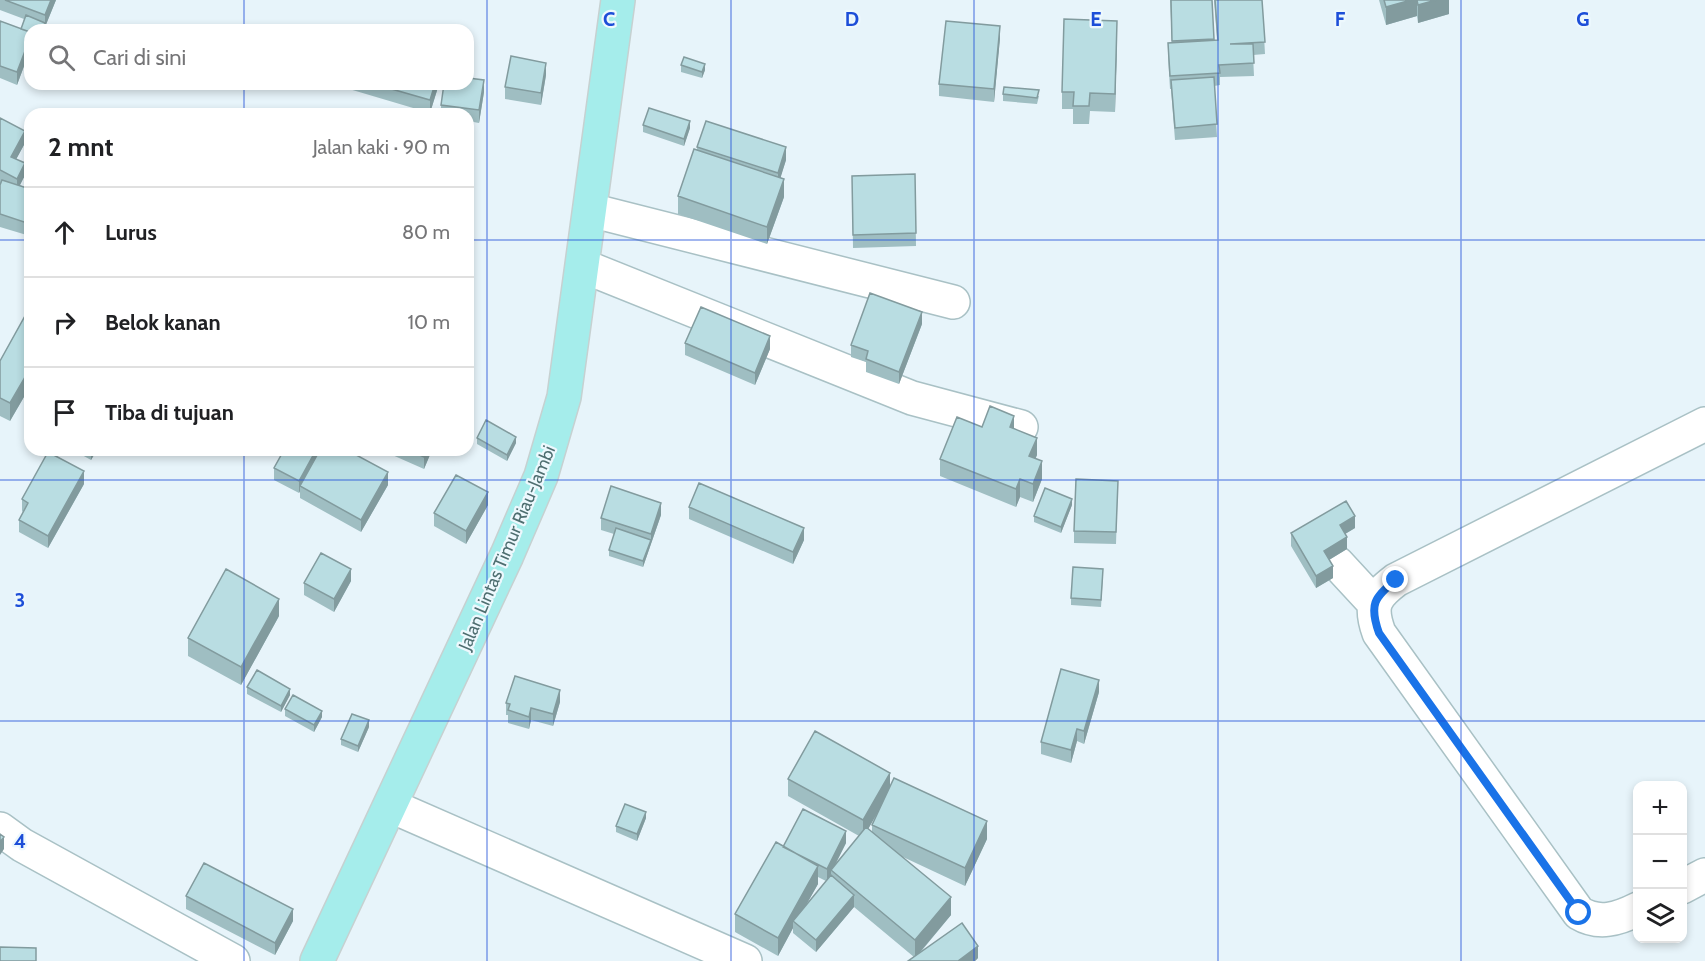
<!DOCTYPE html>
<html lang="id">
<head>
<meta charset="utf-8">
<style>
	body { margin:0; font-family:Cabin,sans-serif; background:#f2f2f2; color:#202124 }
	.controls { position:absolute; right:18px; bottom:18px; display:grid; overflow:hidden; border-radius:12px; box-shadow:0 3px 9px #0003 }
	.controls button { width:54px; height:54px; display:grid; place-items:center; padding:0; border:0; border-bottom:2px solid #e0e0e0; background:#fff; color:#202124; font:30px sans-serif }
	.stop { position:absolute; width:18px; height:18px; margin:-14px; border:4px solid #1a73e8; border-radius:50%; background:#fff }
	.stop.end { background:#1a73e8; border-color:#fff; box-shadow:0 2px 6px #0008 }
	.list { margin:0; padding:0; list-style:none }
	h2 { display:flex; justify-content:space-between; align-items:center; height:78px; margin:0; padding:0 24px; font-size:26px }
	h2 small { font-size:20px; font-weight:400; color:#757577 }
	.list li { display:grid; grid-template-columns:39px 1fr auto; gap:18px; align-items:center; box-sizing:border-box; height:90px; padding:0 24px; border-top:2px solid #e0e0e0 }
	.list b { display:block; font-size:22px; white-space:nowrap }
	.list em { font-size:20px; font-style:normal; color:#757577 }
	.icon { flex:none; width:33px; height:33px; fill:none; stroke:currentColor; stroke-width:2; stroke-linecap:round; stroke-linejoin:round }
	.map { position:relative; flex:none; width:1705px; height:961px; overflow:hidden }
	.search { position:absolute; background:#fff; box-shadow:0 3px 9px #0003; left:24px; top:24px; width:450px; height:66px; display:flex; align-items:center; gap:15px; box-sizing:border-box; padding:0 21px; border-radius:18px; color:#757577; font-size:22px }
	.panel { position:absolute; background:#fff; box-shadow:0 3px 9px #0003; left:24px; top:108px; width:450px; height:348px; border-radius:18px }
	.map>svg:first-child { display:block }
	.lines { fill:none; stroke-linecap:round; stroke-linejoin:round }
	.minor-casing { stroke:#a9c1c5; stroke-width:36 }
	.highway-casing { stroke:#c6d1d1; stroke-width:36 }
	.minor { stroke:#fff; stroke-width:33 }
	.highway { stroke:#a5edeb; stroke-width:33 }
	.wall { fill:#9fbec2; fill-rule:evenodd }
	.shaded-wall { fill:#829b9e }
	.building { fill:#b9dde2; stroke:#829b9e; stroke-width:1.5 }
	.route { stroke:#1a73e8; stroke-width:8 }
	.grid { fill:none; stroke:#1d4ed8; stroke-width:1.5; stroke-opacity:0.55 }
	.labels { text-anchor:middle; stroke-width:4.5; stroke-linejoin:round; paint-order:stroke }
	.street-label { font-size:18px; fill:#4e6e70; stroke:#edf8fd }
	.grid-label { font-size:20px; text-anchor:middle; font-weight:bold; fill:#1d4ed8; stroke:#edf8fd; stroke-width:4.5; stroke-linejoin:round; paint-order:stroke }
</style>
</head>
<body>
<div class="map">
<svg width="1705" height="961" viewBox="0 0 1705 961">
	<rect width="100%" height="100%" fill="#e7f4fa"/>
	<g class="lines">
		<g class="minor-casing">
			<path id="minor" d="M590,210L953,302
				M583,266L912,398L1021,427
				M1337,563L1374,603
				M391,806L745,961
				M0,829L22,845L233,961
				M1682,887L1705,875
				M1638,909C1618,919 1599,925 1579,913L1379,633C1369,605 1374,597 1396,580L1705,424"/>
		</g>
		<g class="highway-casing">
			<path id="highway" d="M317,961L507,555L541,476L564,397L618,0"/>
		</g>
		<use href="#minor" class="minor"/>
		<use href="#highway" class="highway"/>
	</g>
	<path class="wall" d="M0,0H56L45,27L30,30V50L17,85L0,78V21L21,29L24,19L0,10Z
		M1170,0H1212L1214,41L1217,40L1214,0H1262L1265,54L1253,55L1254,76L1220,77V85L1214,86L1217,137L1175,140L1171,89H1170L1168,56V43H1172Z
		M1379,0H1449V14L1418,23L1417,16L1386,25Z
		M1000,38L994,102L939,96V84Z
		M1117,39L1115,112L1090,111L1089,124H1073V109H1062V92Z
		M681,65L705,70L702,78L681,72Z
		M546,75L541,105L505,99V87Z
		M339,84H439L430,113L339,86Z
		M484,92L479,123L468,121V114H441V105Z
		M1003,94L1039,96L1037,104L1003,101Z
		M0,118L25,143L16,159L25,175L30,153V236L0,227ZM25,175L24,177V187L20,185Z
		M643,125L690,128L684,146L643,132Z
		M697,147L786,160L780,178L784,197L767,244L678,214V196L697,150Z
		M915,174L916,246L853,248L852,176Z
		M30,307V391L28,390L10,421L0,416V361Z
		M922,324L899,384L866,372V362L851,357V345Z
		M685,343L770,349L755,385L685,355Z
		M982,427L1014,428L1037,455L1035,459L1042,479L1033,502L1020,497L1016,507L940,476V459Z
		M477,438L516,443L507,461L477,444Z
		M73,450H97L91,460Z
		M319,450V452L388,485L361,532L300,498V491L299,493L274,480V468Z
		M381,450H432L424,469Z
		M1118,481L1116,544L1074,543V531Z
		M84,484L48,548L19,532V520L23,512L22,511V499Z
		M488,505L466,544L434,526V513Z
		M1072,505L1061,533L1034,522V516Z
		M689,507L804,540L793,564L689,519Z
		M661,515L643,567L609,556V550L614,534L601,530V518Z
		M1355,528L1345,534L1347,549L1329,560L1333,578L1316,588L1291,546V533Z
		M1103,575L1101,607L1071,605V598Z
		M351,581L334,612L304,595V583Z
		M279,616L241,685L188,656V638Z
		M247,687L290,695L281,712L247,694Z
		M1099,692L1084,744L1077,741L1071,763L1041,754V742Z
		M560,702L553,726L531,720L529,729L508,723V715H506V703Z
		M285,709L322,717L314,732L285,716Z
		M369,727L358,752L341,745V739Z
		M788,779L890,788L987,839L965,886L903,857L951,915L919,954L978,958L975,961H908L914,957L854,907L816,952L793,933V928L778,956L735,932V914L783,846L846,843L836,863L859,836L788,796ZM881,806L872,825V832L868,829ZM818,877L826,881L806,905L818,884Z
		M646,818L637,841L616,832V826Z
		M186,896L293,921L275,955L186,909Z"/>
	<path class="shaded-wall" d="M51,0H56L45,27V15Z
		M1411,0H1417V16L1386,25V7Z
		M1436,0H1449V14L1418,23V5Z
		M1117,21V39L1115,112V94Z
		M1000,26V38L994,102V89Z
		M30,38V50L17,85V72Z
		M546,63V75L541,105V93Z
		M705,64V70L702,78V72Z
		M484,80V92L479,123V110Z
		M435,84H439L430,113V100Z
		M690,121V128L684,146V139Z
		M25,131V143L11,169V157Z
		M786,147V160L778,186V173Z
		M25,163V175L17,191V179Z
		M784,179V197L767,244V227Z
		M922,312V324L899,384V372Z
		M770,336V349L755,385V373Z
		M28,372V390L10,421V403Z
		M1014,416V434L1010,427Z
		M516,437V443L507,461V455Z
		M1037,438V455L1029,474V456Z
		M93,450H97L91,460V454Z
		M316,450H319V457L300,486V491L299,493V481Z
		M427,450H432L424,469V457Z
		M1042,461V479L1033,502V484Z
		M84,471V484L48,548V536Z
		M388,472V485L361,532V520Z
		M1020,479V497L1016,507V489Z
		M488,492V505L466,544V531Z
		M1072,499V505L1061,533V527Z
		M661,503V515L643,567V561L651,540V534Z
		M1355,516V528L1340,537V525Z
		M804,528V540L793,564V552Z
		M1347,537V549L1324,563V551Z
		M1333,566V578L1316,588V576Z
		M351,569V581L334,612V599Z
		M279,599V616L241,685V667Z
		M1099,680V692L1084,744V731Z
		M290,689V695L281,712V706Z
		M560,690V702L553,726V714Z
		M531,708V720L529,729V717Z
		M322,711V717L314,732V725Z
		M369,720V727L358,752V746Z
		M1077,729V741L1071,763V750Z
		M890,773V791L863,838V820Z
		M646,812V818L637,841V834Z
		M987,821V839L965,886V868Z
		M846,831V843L832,871L831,870V874L827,881V869Z
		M4,837V849L0,855V842Z
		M818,866V884L796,923L793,921V928L778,956V938Z
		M854,895V907L816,952V940Z
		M951,897V915L915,958V940Z
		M293,909V921L275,955V943Z
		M978,946V958L975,961H958Z"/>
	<path class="building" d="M5,0H51L45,15Z
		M1171,0H1212L1214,39L1172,41Z
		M1215,0H1262L1265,42L1230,44H1253L1254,63L1219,65L1220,73L1170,76L1168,43L1218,40Z
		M1384,0H1411L1386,7Z
		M1417,0H1436L1418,5Z
		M26,15L45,23L42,30H30V32L21,29Z
		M1064,19L1117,21L1115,94L1090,93L1089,106H1073L1074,92H1062Z
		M0,21L30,32V38L17,72L0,66Z
		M946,21L1000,26L994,89L939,84Z
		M511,56L546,63L541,93L505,87Z
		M684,57L705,64L702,72L681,65Z
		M1214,77L1217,124L1175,128L1171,80Z
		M468,78L484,80L479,110L441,105L444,84H468Z
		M374,84H435L430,100Z
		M1004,87L1039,90L1037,98L1003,94Z
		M649,108L690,121L684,139L643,125Z
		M0,118L25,131L11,157L25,163L17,179L0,170Z
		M706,121L786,147L778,173L697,147Z
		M694,149L784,179L767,227L678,196Z
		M30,153V178L24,177Z
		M915,174L916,233L853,235L852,176Z
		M2,180L30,189V224L0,214V185Z
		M870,293L922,312L899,372L866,359L868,351L851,345Z
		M30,307V373L28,372L10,403L0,398V361Z
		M701,307L770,336L755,373L685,343Z
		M990,406L1014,416L1010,427L1037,438L1029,456L1042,461L1033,484L1020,479L1016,489L940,459L957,417L982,427Z
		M486,420L516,437L507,455L477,438Z
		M84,450H93L91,454Z
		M284,450H316L299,481L274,468Z
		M320,450H347L388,472L361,520L300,486Z
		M409,450H427L424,457Z
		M48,452L84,471L48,536L19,520L28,503L22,499Z
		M456,475L488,492L466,531L434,513Z
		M1076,479L1118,481L1116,532L1074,531Z
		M699,483L804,528L793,552L689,507Z
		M611,486L661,503L651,534L601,518Z
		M1045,488L1072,499L1061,527L1034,516Z
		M1346,501L1355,516L1340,525L1347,537L1324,551L1333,566L1316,576L1291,533Z
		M616,528L651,540L643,561L609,550Z
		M321,553L351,569L334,599L304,583Z
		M1073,567L1103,569L1101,600L1071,598Z
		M226,569L279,599L241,667L188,638Z
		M1061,669L1099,680L1084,731L1077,729L1071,750L1041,742Z
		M257,670L290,689L281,706L247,687Z
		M515,676L560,690L553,714L531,708L529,717L508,710L510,704L506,703Z
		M293,695L322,711L314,725L285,709Z
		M352,714L369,720L358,746L341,739Z
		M815,731L890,773L863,820L788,779Z
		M894,778L987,821L965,868L872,825Z
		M625,804L646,812L637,834L616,826Z
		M803,809L846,831L827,869L783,847Z
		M866,827L951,897L915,940L831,870Z
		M0,834L4,837L0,842Z
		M776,842L818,866L778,938L735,914Z
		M204,863L293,909L275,943L186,896Z
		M831,875L854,895L816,940L793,921Z
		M962,923L978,946L958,961H908Z
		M0,947L36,948V961H0Z"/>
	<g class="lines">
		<path class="route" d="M1396,580C1374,597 1369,605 1379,633L1579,913"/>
	</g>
	<path class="grid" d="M244,0V30M487,0V961M731,0V961M974,0V961M1218,0V961M1461,0V961M244,84V114M0,240H30M468,240H1705M244,450V961M0,480H1705M0,721H1705"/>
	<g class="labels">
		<g class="street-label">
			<text transform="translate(507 548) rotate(-67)" y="6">Jalan Lintas Timur Riau-Jambi</text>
		</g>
	</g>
	<g class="grid-label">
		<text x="609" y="26">C</text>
		<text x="852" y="26">D</text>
		<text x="1096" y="26">E</text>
		<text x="1340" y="26">F</text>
		<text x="1583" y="26">G</text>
		<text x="20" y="607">3</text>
		<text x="20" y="848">4</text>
	</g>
</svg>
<div class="controls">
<button>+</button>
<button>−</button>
<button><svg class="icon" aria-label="layers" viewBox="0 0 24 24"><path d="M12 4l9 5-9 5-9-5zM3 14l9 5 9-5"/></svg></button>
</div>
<div class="stop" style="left:1579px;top:913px"></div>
<div class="stop end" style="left:1396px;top:580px"></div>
<div class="search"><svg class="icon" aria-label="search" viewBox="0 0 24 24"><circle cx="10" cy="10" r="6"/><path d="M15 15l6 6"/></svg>Cari di sini</div>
<section class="panel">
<h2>2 mnt<small>Jalan kaki · 90 m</small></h2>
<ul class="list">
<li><svg class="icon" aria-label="ahead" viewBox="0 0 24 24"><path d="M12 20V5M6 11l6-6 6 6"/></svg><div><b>Lurus</b></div><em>80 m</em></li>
<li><svg class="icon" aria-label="right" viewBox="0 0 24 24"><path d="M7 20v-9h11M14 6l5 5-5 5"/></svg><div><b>Belok kanan</b></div><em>10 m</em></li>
<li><svg class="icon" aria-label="arrive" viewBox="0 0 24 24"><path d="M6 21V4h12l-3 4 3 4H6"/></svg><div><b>Tiba di tujuan</b></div></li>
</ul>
</section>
</div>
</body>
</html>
